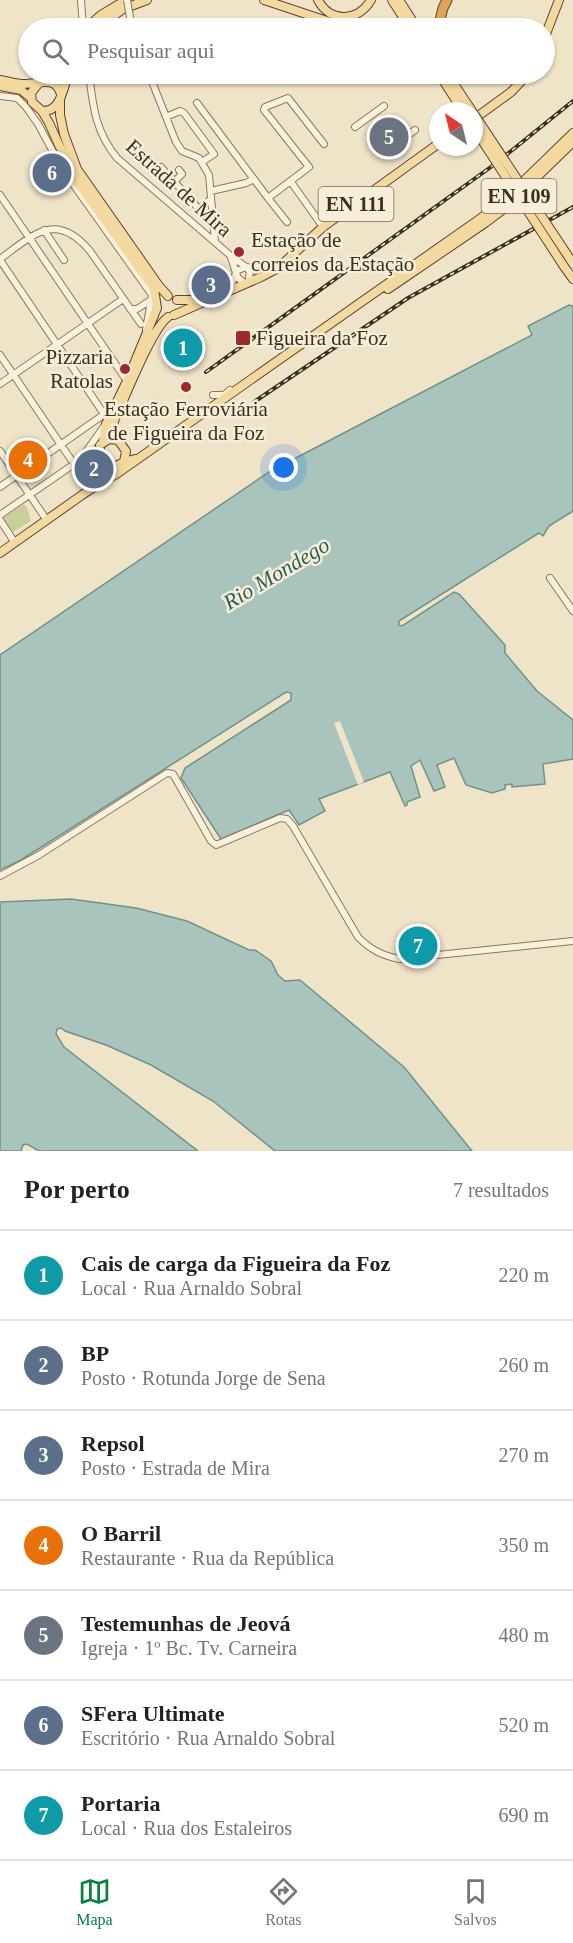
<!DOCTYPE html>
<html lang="pt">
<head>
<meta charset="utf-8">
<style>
	body { margin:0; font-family:Georgia,serif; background:#f6f6f6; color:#222 }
	.compass { position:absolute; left:429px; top:102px; width:54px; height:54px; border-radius:50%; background:#fff; box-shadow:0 2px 4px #0004; rotate:325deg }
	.you { position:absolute; left:284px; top:468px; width:21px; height:21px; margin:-15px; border:4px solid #fff; border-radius:50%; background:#1a73e8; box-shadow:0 0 0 9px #1a73e833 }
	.badge { display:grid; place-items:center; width:39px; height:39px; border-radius:50%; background:#0b8043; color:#fff; font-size:20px; font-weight:700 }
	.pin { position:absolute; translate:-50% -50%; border:3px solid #fff; box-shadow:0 2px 6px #0006 }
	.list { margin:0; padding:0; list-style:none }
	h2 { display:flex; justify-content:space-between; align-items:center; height:78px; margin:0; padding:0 24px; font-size:26px }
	h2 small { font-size:20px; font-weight:400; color:#767676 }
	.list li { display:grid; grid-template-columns:39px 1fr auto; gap:18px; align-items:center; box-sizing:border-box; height:90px; padding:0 24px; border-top:2px solid #e0e0e0 }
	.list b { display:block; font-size:22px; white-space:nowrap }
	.list p { margin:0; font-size:20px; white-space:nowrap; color:#767676 }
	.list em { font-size:20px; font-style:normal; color:#767676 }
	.icon { flex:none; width:33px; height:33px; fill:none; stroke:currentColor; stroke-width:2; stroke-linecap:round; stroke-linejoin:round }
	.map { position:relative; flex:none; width:573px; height:1151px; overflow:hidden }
	.search { position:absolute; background:#fff; box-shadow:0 2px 4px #0004; left:18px; right:18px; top:18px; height:66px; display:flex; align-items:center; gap:15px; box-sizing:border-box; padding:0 21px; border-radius:33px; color:#767676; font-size:22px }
	.sheet { height:708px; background:#fff }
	nav { display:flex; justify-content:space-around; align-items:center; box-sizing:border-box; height:84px; border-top:2px solid #e0e0e0; background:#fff; font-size:16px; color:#767676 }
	nav a { display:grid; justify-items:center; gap:3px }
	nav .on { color:#0b8043 }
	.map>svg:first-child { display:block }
	.green { fill:#c9cf9b }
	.water { fill:#a9c4bc; stroke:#6f938a; stroke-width:1.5 }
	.pier { fill:#f0e4c8 }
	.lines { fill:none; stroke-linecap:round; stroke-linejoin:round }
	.minor-casing { stroke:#8d765c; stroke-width:8 }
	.major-casing { stroke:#5b4430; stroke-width:10 }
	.highway-casing { stroke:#5b4430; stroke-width:11 }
	.minor { stroke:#faf1dc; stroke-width:6 }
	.major { stroke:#f3d9a0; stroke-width:8 }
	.highway { stroke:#e0a458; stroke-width:9 }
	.rail-casing { stroke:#3d2e20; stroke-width:4 }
	.rail { stroke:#f7eed8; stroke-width:1.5; stroke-dasharray:4.5; stroke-linecap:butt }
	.minor-bridge-casing { stroke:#8d765c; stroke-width:8; stroke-linecap:butt }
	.major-bridge-casing { stroke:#5b4430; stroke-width:10; stroke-linecap:butt }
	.minor-bridge { stroke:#faf1dc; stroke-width:6 }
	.major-bridge { stroke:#f3d9a0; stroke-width:8 }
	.poi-dot { fill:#9e2a2b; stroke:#f7eed8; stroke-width:2 }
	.labels { text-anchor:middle; stroke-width:5; stroke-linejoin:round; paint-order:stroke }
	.shield { fill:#f7eed8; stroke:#756857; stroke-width:1.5 }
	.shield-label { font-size:20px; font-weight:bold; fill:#3d2e20 }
	.street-label { font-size:21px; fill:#3d2e20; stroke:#f7eed8 }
	.poi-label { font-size:21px; fill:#3d2e20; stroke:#f7eed8; text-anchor:start }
	.water-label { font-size:22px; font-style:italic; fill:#2f5d5a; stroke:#f7eed8 }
</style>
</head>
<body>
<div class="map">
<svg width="573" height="1151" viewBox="0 0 573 1151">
	<rect width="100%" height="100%" fill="#f0e4c8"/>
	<path class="green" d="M24,504L28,510L31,521L13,532L3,518Z"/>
	<path class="water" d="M569,305L573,306V511L549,526L543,536L539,533L399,621V625L402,626L454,592L459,594L505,645V653L537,691L573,720V759L543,764L545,784L512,787V784L505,785V789L492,793L466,785L454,758L437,765L445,787L434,791L420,760L411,766L420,797L407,802V805L405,806L390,772L319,799L325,811L299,825L289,810L221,839L181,778L185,768L291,700V693L286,692L21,860L0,870V655L269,472L532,335L528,326Z
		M71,899L136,908L187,921L249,950H255L271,961L278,975L285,981L300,980L404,1067L472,1151H275L213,1101L151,1065L106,1045L65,1031L61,1028L57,1029L56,1034L64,1047L198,1151H39L27,1144L23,1145L21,1151H0V902Z"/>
	<path class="pier" d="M340,721L364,782L358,785L334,723Z"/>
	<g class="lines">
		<g class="minor-casing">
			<path id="minor" d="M81,0L83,28
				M89,74C93,106 95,131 117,158L231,256L246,267L276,268
				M149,74L176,142L182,151L199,158L209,175L215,242
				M0,96L17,98L26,107L38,124L63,170L152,295L146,329
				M197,103L268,198L309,167L264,110L265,107L288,98L324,144
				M166,117L180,111L184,113L214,154L202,162
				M355,127L384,106
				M383,154L415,130
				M161,167L197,207L200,208L211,199
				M291,182L323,227
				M173,183L182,174L179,170
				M211,191L246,183L254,179
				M0,195L127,381
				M268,198L287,222
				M44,230L64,260
				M231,257L236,273L231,285
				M0,259C33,235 56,210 90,251L141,324
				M0,260L104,414
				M242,281L238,278L236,273L238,270L246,267L250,272L249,278
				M130,309H137L151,300
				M0,355L91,489
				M0,384L123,299
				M213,395H224L230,390
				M0,451L46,519
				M83,459L99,452
				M0,487L106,413
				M0,515L80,460L105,425
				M0,520L15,543
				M550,578L573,611
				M0,876L39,855L167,773L173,774L211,841L216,845L280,818L287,819L293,826L358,937C371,950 381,955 399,959L573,941"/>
		</g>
		<g class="major-casing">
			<path id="major" d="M264,0L348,28
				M318,0C330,23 358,22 371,0
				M392,0L410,28
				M399,0L417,28
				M86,28L101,15L126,0
				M97,28L123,9L147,0
				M544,39L559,0
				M439,74L463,111
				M448,75L472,111
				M0,80C8,81 16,84 24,84C39,84 55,75 61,94
				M39,83L31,93L32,102L42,111L49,123L68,165L78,183L154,289L157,308L127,381L106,424L103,442
				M0,86L21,90L31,98
				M60,100V115L64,134L77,169L159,286L168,296
				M42,111C62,112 62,88 69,74
				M474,119L511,92L528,74
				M563,265L573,279
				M388,289L485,223L505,208L573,142
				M177,300H197L207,296
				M174,315L261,277L278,268L323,227L438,144
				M116,439L113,429L114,421C124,400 152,328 168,317
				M124,462L126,451L118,440L109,439L100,445V455L108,465L116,466L124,462L135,459
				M0,553L82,495L106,479L115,475L481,218L502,202L573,133"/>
		</g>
		<g class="highway-casing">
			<path id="highway" d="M438,28L443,8L447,0
				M449,74L451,79"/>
		</g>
		<use href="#minor" class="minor"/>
		<use href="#major" class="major"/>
		<use href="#highway" class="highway"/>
		<g class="rail-casing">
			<path id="rail" d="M206,372L495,164L573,101
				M254,402L408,298L573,207"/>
		</g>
		<use href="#rail" class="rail"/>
		<g class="minor-bridge-casing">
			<path id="minor-bridge" d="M127,0L131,23"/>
		</g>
		<g class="major-bridge-casing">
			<path id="major-bridge" d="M474,114L570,259
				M474,128L563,265"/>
		</g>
		<use href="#minor-bridge" class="minor-bridge"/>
		<use href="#major-bridge" class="major-bridge"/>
	</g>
	<g class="poi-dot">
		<circle cx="239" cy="252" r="6"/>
		<rect x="235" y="330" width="16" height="16" rx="3"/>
		<circle cx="125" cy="369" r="6"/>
		<circle cx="186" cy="387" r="6"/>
	</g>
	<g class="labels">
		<g class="shield">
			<rect x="481.5" y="179" width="75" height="34" rx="4.5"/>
			<rect x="318.5" y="187" width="75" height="34" rx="4.5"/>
		</g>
		<g class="shield-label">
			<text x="519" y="203">EN 109</text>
			<text x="356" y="211">EN 111</text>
		</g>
		<g class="street-label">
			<text transform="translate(179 188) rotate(42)" y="7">Estrada de Mira</text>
		</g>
		<g class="poi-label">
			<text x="251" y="247">Estação de<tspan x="251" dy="24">correios da Estação</tspan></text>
			<text x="256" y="345">Figueira da Foz</text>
			<text x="113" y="364" text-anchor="end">Pizzaria<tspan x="113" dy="24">Ratolas</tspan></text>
			<text x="186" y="416" text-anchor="middle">Estação Ferroviária<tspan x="186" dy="24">de Figueira da Foz</tspan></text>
		</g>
		<g class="water-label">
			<text transform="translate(276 573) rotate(-31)" y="8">Rio Mondego</text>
		</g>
	</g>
</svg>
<svg class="compass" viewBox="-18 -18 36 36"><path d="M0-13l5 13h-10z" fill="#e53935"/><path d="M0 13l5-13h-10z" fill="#767676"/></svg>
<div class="you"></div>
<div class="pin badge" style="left:183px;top:348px;background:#0f9aa8">1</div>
<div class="pin badge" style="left:94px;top:469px;background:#5c6f8a">2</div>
<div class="pin badge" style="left:211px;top:285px;background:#5c6f8a">3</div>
<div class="pin badge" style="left:28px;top:460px;background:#e8710a">4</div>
<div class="pin badge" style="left:389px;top:137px;background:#6b7280">5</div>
<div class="pin badge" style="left:52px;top:173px;background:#5c6f8a">6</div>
<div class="pin badge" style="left:418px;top:946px;background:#0f9aa8">7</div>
<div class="search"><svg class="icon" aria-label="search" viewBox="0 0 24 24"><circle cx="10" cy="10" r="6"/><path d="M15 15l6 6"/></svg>Pesquisar aqui</div>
</div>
<section class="sheet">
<h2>Por perto<small>7 resultados</small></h2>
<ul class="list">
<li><span class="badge" style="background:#0f9aa8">1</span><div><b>Cais de carga da Figueira da Foz</b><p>Local · Rua Arnaldo Sobral</p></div><em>220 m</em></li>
<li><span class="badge" style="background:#5c6f8a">2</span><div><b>BP</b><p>Posto · Rotunda Jorge de Sena</p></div><em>260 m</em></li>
<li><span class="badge" style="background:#5c6f8a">3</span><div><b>Repsol</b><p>Posto · Estrada de Mira</p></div><em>270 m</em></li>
<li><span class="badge" style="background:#e8710a">4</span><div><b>O Barril</b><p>Restaurante · Rua da República</p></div><em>350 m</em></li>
<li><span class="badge" style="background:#6b7280">5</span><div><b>Testemunhas de Jeová</b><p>Igreja · 1º Bc. Tv. Carneira</p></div><em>480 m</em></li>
<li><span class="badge" style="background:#5c6f8a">6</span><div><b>SFera Ultimate</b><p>Escritório · Rua Arnaldo Sobral</p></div><em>520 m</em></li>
<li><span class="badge" style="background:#0f9aa8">7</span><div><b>Portaria</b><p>Local · Rua dos Estaleiros</p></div><em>690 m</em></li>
</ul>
</section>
<nav>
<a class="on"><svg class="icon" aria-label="map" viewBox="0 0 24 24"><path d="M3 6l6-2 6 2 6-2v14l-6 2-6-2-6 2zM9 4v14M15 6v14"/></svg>Mapa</a>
<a><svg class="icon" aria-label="directions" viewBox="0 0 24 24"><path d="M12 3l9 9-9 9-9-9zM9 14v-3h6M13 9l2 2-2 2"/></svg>Rotas</a>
<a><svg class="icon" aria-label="saved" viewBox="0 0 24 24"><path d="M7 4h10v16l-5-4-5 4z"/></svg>Salvos</a>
</nav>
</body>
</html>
